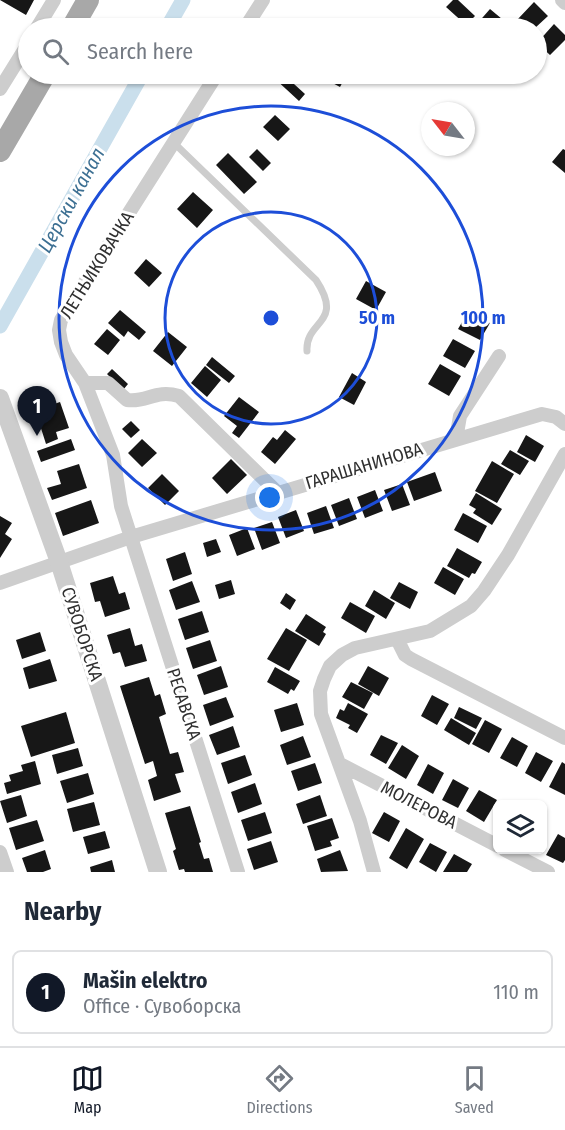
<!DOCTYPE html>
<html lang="en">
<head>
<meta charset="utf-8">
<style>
	body { margin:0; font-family:"Fira Sans Condensed",sans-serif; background:#f6f6f7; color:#1f2937 }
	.controls { position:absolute; right:18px; bottom:18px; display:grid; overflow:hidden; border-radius:9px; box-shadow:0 2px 4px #0004 }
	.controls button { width:54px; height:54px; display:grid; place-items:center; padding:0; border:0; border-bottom:2px solid #e0e1e3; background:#fff; color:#1f2937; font:30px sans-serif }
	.compass { position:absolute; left:421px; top:102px; width:54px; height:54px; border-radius:50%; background:#fff; box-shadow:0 2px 4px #0004; rotate:301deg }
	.you { position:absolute; left:270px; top:498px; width:21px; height:21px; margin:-15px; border:4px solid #fff; border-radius:50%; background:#1a73e8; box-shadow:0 0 0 9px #1a73e833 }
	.badge { display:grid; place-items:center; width:39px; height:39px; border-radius:50%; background:#111827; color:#fff; font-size:20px; font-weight:700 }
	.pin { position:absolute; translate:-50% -50px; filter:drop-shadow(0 2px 3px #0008) }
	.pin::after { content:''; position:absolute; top:32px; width:21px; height:18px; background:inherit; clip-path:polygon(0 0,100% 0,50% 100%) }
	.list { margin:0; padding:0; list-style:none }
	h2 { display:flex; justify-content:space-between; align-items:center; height:78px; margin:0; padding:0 24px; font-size:26px }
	h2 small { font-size:20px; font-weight:400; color:#747a83 }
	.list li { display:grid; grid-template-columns:39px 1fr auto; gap:18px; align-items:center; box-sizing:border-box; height:84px; margin:0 12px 12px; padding:0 12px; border:2px solid #e0e1e3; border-radius:9px }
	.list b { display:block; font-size:22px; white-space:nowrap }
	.list p { margin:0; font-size:20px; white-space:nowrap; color:#747a83 }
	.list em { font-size:20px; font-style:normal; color:#747a83 }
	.icon { flex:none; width:33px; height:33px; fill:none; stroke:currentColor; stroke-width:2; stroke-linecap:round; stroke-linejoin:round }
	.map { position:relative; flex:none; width:565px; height:872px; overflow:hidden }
	.search { position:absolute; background:#fff; box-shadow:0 2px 4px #0004; left:18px; right:18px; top:18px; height:66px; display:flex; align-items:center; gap:15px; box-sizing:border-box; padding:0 21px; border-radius:33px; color:#747a83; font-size:22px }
	.sheet { height:174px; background:#fff }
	nav { display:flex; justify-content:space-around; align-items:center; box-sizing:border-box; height:84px; border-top:2px solid #e0e1e3; background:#fff; font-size:16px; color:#747a83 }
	nav a { display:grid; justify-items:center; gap:3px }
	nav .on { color:#111827 }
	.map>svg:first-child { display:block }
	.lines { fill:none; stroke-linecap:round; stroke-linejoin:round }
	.canal { stroke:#cadfec; stroke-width:15 }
	.building { fill:#171717 }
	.service { stroke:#cdcdcd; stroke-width:7 }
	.minor { stroke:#cdcdcd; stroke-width:14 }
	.tertiary { stroke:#cdcdcd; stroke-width:18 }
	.primary { stroke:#a8a8a8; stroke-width:22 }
	.ring { fill:none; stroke:#1d4ed8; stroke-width:3 }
	.labels { text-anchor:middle; stroke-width:6; stroke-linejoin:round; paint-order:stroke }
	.street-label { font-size:18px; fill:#303030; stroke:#fff }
	.water-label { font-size:20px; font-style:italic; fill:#3d7093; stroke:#fff }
	.centre { fill:#1d4ed8; stroke:#fff; stroke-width:3 }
	.ring-label { font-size:18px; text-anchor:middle; font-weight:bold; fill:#1d4ed8; stroke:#fff; stroke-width:6; stroke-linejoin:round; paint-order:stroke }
</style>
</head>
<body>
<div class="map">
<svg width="565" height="872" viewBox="0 0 565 872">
	<rect width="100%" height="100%" fill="#fff"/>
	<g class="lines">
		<path class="canal" d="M167,28L183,0
			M0,326L142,74"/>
	</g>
	<path class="building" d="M0,0H34L26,15Z
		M453,0H458L475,16L466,25L446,7Z
		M534,2L548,16L535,28H526L517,20Z
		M490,9L502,19L494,28H480L476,25Z
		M288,19L299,28H279Z
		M554,24L565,35V40L550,55L537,43Z
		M276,74H283L305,94L299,101L273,77Z
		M328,74H347L340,87L325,79Z
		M275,115L290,129L278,141L263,127Z
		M257,149L271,163L263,171L249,157Z
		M563,149L565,150V173L552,162Z
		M228,153L257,182L244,194L216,165Z
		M193,192L213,210L197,228L177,209Z
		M146,259L162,273L149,287L134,273Z
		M366,281L386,292L376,310L356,299Z
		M120,310L146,332L139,340L128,331L124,337L108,323Z
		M468,312L490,323L480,340L458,329Z
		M107,329L120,340L108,355L94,344Z
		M168,332L187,347L172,366L153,351Z
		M453,339L475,351L465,368L443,356Z
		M212,357L235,376L229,383L206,365Z
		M440,364L461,376L449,396L428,384Z
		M205,366L221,380L207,397L191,383Z
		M112,369L128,384L123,390L107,374Z
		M352,373L366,382L354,405L339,397Z
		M239,397L259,412L239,438L232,433L237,426L224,416Z
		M60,402L69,428L56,432L58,439L46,444L39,422L49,419L45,407Z
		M131,421L140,430L131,438L122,429Z
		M285,430L296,439L275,464L261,452L273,437L277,440Z
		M526,435L544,446L535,462L517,452Z
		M71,439L75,450L41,462L37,451Z
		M142,439L157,453L142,467L128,453Z
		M510,450L529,461L520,475L501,464Z
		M231,459L247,475L227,494L212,478Z
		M492,461L514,474L497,503L475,491Z
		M79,464L87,488L52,500L47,488L61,484L57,471Z
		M435,472L442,491L414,501L407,482Z
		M162,474L179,491L165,505L148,488Z
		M402,484L410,505L392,511L384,490Z
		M375,490L383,511L365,518L357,497Z
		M476,493L502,509L492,525L473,513L476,509L469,505Z
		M349,498L357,519L339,526L331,505Z
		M91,500L99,523L63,536L55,513Z
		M326,506L334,528L314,534L307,513Z
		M296,510L304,531L286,538L278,517Z
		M463,513L487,526L478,543L454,530Z
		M0,516L12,523L5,534L12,539L0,558Z
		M272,522L280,543L262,550L254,528Z
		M247,528L255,549L237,556L229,535Z
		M216,539L221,552L207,557L203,543Z
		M457,548L482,562L475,574L472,573L469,578L447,566Z
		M185,552L192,574L173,581L166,559Z
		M443,567L464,579L455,595L434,583Z
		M113,576L119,594L125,592L130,609L105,617L100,601L95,602L90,583Z
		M231,580L235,594L219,599L215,585Z
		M192,581L200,602L176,610L169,590Z
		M399,582L418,592L410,609L390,598Z
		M374,590L395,603L386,619L365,606Z
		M286,593L296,600L290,610L280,603Z
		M350,602L375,616L366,633L341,618Z
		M202,611L209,632L185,640L178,619Z
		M306,614L326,627L323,632L326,634L319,646L295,631Z
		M130,628L135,646L142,644L147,661L125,667L120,652L113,654L107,635Z
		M286,628L307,640L289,671L267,659Z
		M40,632L46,651L22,659L16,640Z
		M210,640L217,661L193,669L186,648Z
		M50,659L57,681L29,689L23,668Z
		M221,666L228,687L204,695L197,675Z
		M368,666L389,678L379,696L358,684Z
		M275,667L300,681L294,691L291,689L288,694L267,682Z
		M149,677L155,696L160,694L166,714L159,717L170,754L178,752L184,772L175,774L181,792L154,801L148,780L157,776L153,761L145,764L120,686Z
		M351,682L373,693L364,709L342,697Z
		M432,695L449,704L437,725L421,716Z
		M226,697L234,717L210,726L203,705Z
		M297,703L304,725L281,732L274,710Z
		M348,703L368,714L357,733L348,728L350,725L336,718L340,709L344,711Z
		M459,707L482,718L476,729L454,718Z
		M66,712L75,743L31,757L21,726Z
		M451,718L476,733L469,745L444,730Z
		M485,720L502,729L489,753L472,744Z
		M233,726L240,747L217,755L209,735Z
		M381,735L398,743L386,764L370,755Z
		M303,736L311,757L287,765L280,745Z
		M512,737L528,746L517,767L500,758Z
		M402,745L419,756L406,779L388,768Z
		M78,748L83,766L57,774L52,755Z
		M536,752L553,761L541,782L525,773Z
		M245,755L252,775L228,784L221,763Z
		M35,761L41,784L7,794L4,783L11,781L9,775L23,771L21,765Z
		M562,762L565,764V795L549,787Z
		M315,763L322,783L298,791L291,771Z
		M428,764L444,773L433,794L417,785Z
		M88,773L94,794L67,803L60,781Z
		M453,779L469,788L458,808L442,800Z
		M255,783L262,804L238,813L231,792Z
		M479,790L497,800L484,822L466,811Z
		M21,795L27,816L7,823L0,801Z
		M320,795L327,816L303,824L296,804Z
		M94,802L100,825L73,832L67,809Z
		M190,806L201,842L199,843L204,859L209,858L213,872H185L184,869L179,870L173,851L176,849L165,813Z
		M265,812L272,833L248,841L241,820Z
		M384,812L400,821L389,842L372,833Z
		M332,818L339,838L330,841L332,846L315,851L307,826Z
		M37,820L44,841L16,850L9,828Z
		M406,828L424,839L407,869L389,858Z
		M105,831L110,848L88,854L83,837Z
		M558,834L565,838V860L563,863L546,855Z
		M271,841L278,862L254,870L247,849Z
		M430,843L447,852L436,872L419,862Z
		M45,850L51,869L43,872H27L22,858Z
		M340,850L348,871L321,872L317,859Z
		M454,854L472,864L467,872H443Z
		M112,860L115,872H91L90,867Z"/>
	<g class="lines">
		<path class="service" d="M173,142L316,280C345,324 305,320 307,351"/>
		<path class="minor" d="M562,0L565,3
			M37,28L54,0
			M245,28L263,0
			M217,74L61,320L59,330L61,342L66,355L85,383L113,455L121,506L238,872
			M0,89L28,44
			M85,383H108L127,400C147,403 155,389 179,396L278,493
			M456,439L460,416L499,356
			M0,583L131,537L542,414L556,417L565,424
			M397,639L405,655L411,659L565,738
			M340,764L498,846
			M505,850L548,872
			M0,852L7,872
			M374,872L360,821L321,714L320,691L324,679L330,666L342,655L355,648L430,631L471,606L484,591L508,555L565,454"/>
		<path class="tertiary" d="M0,398L59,562L158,872"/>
		<path class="primary" d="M72,28L88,0
			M0,151L45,74"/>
	</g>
	<g class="ring">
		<circle cx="271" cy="318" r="106"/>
		<circle cx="271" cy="318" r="212"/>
	</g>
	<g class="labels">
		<g class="street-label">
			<text transform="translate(97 265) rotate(-58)" y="6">ЛЕТЊИКОВАЧКА</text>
			<text transform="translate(364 466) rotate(-17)" y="6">ГАРАШАНИНОВА</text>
			<text transform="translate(82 634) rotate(72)" y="6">СУВОБОРСКА</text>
			<text transform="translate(184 704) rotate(72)" y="6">РЕСАВСКА</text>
			<text transform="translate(419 805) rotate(27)" y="6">МОЛЕРОВА</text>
		</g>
		<g class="water-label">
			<text transform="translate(71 200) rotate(-61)" y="7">Церски канал</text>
		</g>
	</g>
	<circle cx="271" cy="318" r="9" class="centre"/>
	<g class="ring-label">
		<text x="377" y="324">50 m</text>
		<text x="483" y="324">100 m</text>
	</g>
</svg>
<div class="controls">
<button><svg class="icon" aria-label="layers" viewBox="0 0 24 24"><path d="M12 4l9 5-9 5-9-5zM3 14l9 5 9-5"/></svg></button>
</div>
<svg class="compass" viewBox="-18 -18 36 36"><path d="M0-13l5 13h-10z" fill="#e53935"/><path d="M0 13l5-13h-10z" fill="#747a83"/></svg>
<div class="you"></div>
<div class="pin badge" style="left:37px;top:436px">1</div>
<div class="search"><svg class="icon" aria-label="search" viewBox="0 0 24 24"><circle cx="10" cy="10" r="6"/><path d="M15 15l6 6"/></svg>Search here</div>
</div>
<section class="sheet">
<h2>Nearby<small></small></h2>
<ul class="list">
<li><span class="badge">1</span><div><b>Mašin elektro</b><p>Office · Сувоборска</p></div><em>110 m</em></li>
</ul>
</section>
<nav>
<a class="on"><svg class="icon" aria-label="map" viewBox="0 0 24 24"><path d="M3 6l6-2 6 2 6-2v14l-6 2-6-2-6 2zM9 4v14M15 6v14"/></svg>Map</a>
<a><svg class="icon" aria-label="directions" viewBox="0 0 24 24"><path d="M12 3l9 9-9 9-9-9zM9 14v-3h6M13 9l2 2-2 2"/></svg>Directions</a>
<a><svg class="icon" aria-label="saved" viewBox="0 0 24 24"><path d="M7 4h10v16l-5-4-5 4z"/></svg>Saved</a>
</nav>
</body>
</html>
